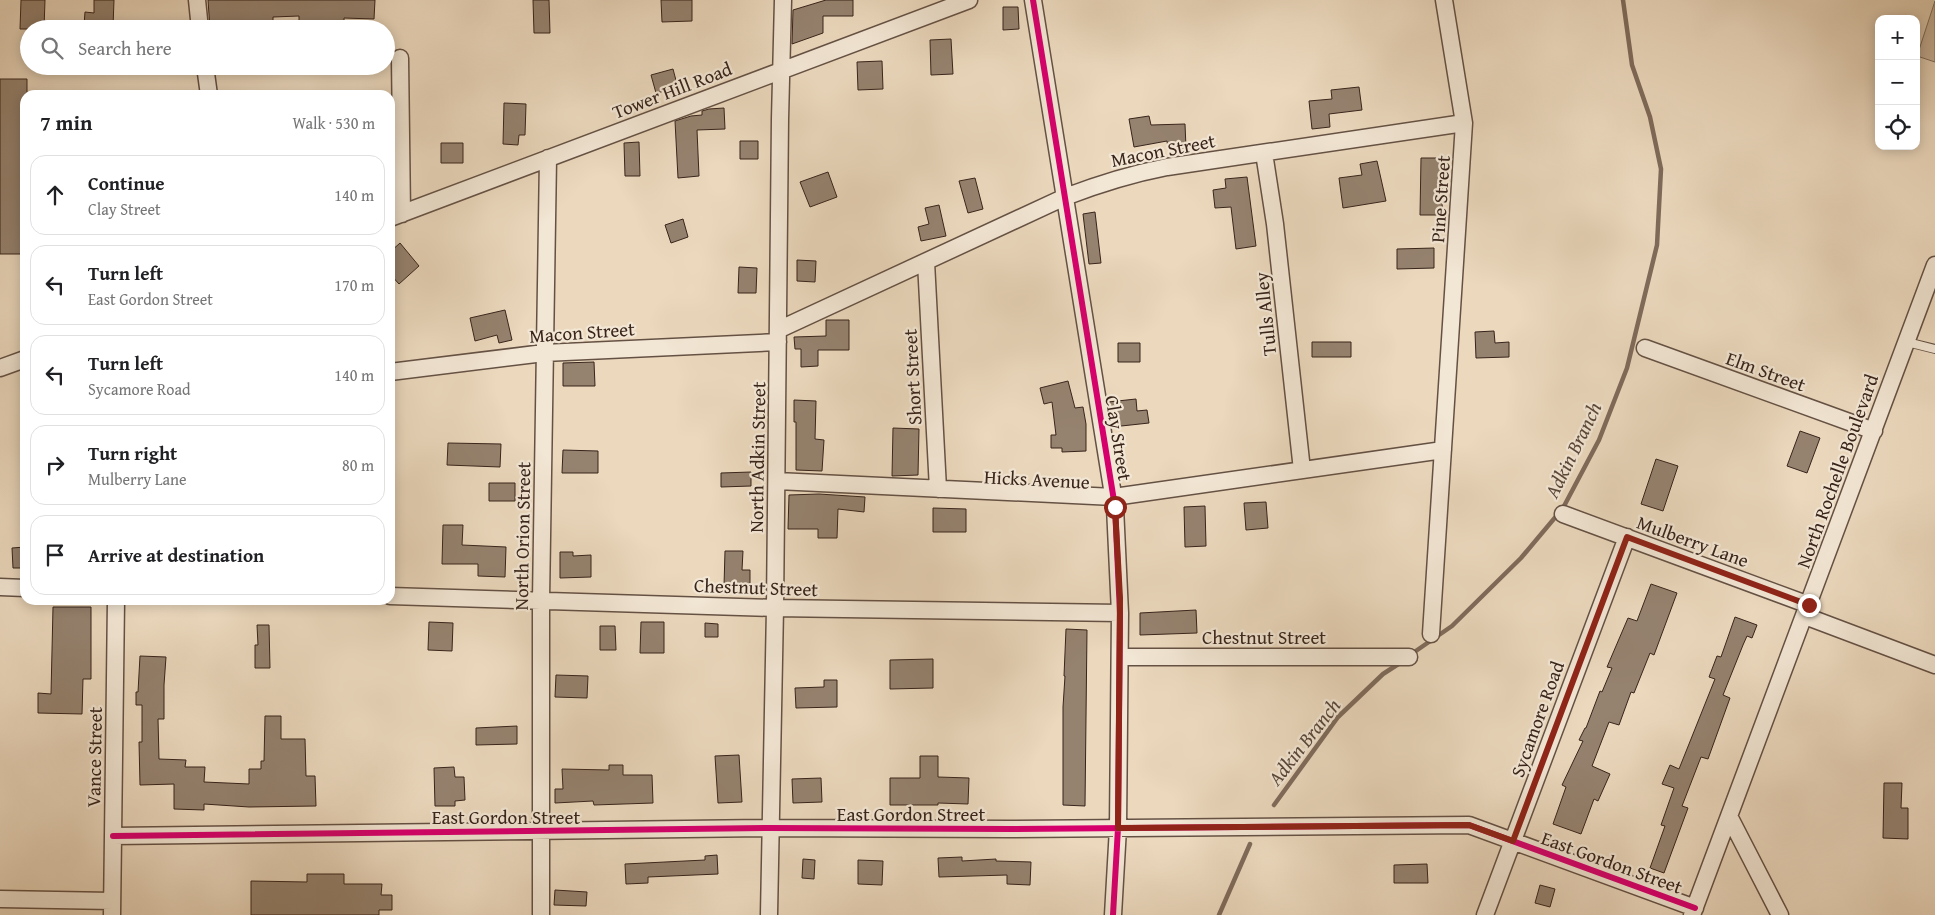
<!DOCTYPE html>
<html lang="en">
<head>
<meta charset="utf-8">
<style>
	body { margin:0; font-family:"Gentium Book Plus",serif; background:#f6f6f6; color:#202124 }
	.controls { position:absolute; right:15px; top:15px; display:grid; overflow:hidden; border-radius:10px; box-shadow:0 2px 12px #0003 }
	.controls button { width:45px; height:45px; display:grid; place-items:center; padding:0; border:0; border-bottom:1px solid #e0e0e0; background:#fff; color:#202124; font:25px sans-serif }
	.stop { position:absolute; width:15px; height:15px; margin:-11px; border:4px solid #8f2418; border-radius:50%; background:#fff }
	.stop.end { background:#8f2418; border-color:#fff; box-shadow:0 1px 5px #0008 }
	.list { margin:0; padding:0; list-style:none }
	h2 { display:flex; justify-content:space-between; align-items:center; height:65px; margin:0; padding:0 20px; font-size:21px }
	h2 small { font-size:16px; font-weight:400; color:#757577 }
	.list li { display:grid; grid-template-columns:32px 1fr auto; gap:15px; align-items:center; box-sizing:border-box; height:80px; margin:0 10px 10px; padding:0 10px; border:1px solid #e0e0e0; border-radius:15px }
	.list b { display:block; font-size:19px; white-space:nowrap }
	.list p { margin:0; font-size:16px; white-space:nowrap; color:#757577 }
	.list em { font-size:16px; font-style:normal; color:#757577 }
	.icon { flex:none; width:28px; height:28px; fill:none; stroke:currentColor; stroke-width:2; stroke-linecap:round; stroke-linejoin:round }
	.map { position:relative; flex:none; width:1935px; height:915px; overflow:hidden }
	.search { position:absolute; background:#fff; box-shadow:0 2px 12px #0003; left:20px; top:20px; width:375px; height:55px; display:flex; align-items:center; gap:12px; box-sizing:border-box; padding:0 18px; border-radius:28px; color:#757577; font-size:19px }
	.panel { position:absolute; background:#fff; box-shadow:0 2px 12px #0003; left:20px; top:90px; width:375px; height:515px; border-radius:15px }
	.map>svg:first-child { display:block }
	.green { fill:#cdb9a1; stroke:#826e5e }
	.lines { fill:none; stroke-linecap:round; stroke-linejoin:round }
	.stream { stroke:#7f6b5b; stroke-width:4.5 }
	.building { fill:#95826f; stroke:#38241b }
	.service-casing { stroke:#655144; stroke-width:10 }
	.minor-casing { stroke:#655144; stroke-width:19 }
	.service { stroke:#f2e6d4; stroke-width:8 }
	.minor { stroke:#f2e6d4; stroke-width:16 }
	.cycleway-casing { stroke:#f2e6d4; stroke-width:9 }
	.cycleway { stroke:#d6006c; stroke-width:6 }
	.route { stroke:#8f2418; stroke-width:6 }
	.labels { text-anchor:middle; stroke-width:4.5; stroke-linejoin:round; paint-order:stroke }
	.street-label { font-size:19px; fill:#38241b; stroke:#f2e6d4 }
	.water-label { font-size:20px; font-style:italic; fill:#5b483b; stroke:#f2e6d4 }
</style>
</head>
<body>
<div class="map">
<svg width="1935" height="915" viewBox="0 0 1935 915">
	<rect width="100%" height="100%" fill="#ebd8bd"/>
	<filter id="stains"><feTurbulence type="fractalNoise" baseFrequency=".004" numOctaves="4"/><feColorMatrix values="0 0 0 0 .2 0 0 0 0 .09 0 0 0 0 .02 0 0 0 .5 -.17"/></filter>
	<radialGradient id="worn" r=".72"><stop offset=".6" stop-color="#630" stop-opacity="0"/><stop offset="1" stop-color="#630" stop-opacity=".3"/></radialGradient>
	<path class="green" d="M1935,1V62L1917,56Z"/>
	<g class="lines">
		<path class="stream" d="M1410,655L1452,626L1521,558L1563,508L1599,440L1627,368L1657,245L1661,169L1650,117L1632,65L1623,0
			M1274,805L1338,717L1383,674L1400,663
			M1219,915L1250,844"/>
	</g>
	<path class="building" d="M21,0H45L44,29H20Z
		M94,0H114L113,27L84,25L85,12L94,13Z
		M208,0H375L374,19L344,18V29H299V16L273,17V28L210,29Z
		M533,0H549L550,33H534Z
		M661,0H692V21L662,22Z
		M826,0H853V16H823V33L792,44L793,10Z
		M1003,7H1018L1019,29L1003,30Z
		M951,39L953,74L931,75L930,40Z
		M882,61L883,89L858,90L857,62Z
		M673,69L678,88L656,93L651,75Z
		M0,79H27V95H25V254H0Z
		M1359,87L1362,110L1329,114L1330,127L1312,129L1309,101L1332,99L1331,90Z
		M504,103L526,104L525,135H519L518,145L503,144Z
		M724,108L725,129L697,130L699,176L678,178L675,121L691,116L702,115V111L709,109Z
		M1149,116L1151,125L1185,124L1186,148H1168L1167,141L1134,147L1129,119Z
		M740,141H758V159H740Z
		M639,142L640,176H625L624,143Z
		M441,143H463V163H441Z
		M1421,158H1443L1442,215H1420Z
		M1377,161L1386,201L1343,208L1339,178L1362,175L1360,164Z
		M828,172L837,197L810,207L800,182Z
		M1247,177L1256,246L1236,249L1231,207L1215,208L1213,190L1226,188L1225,179Z
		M975,178L983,209L968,213L959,181Z
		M939,205L946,236L921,241L918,227L929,224L925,208Z
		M1095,212L1101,263L1089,264L1083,214Z
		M683,219L688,237L671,243L665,225Z
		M400,243L419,266L399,284L390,274V252Z
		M1434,248V268L1397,269V249Z
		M797,260L816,261L815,282L797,281Z
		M739,267L757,268L756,293H738Z
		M505,310L512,340L499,343L497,335L475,341L470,318Z
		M826,320H849V350H818V366L801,367V349H795L794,337L826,336Z
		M1494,331L1495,343L1509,342V357L1476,358L1475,332Z
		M1312,342H1351V357H1312Z
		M1118,343H1140V362H1118Z
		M594,362L595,386H563V363Z
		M1068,381L1075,408L1083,407L1086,424V451L1062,452V448H1051V435H1056L1052,402L1044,404L1040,388Z
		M1136,399L1137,411L1147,410L1149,423L1112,427L1108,402Z
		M794,400L816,401L815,439L824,440L822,471L796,470V422H794Z
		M893,428L919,429L918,475L892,476Z
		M1800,431L1820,438L1807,473L1787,466Z
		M448,443L501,444L500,467L447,465Z
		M563,450L598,451V473H562Z
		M1656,459L1678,466L1663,511L1641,504Z
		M751,472V486L721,487V473Z
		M489,483H515V501H489Z
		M819,494L865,497L864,512L838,509L837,538H818V529H788L789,495Z
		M1266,502L1268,528L1246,530L1244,503Z
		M1205,506L1206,546L1185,547L1184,507Z
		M933,508L966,509V532H933Z
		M443,525H463L462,545L506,547L505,577L478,576V564H442Z
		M25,547V568H13L12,548Z
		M725,551H743L742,570H750V587L724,586Z
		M560,552H573V556L591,555V577L560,578Z
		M1651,584L1677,593L1654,655L1650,653L1634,693L1631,692L1619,725L1609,722L1592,766L1610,774L1598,801L1594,799L1581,834L1553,824L1566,787L1562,785L1583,741L1579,740L1585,728H1586L1600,691L1602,692L1612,668L1607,667L1628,618L1637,621Z
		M53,607H91V679H83L82,714L38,713V693L51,694Z
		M1196,610L1197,633L1140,635V613Z
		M1735,617L1757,625L1752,638L1747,636L1743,645L1723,695L1730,698L1708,759L1701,757L1682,806L1688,808L1664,873L1650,868L1665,826L1661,825L1674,788L1662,784L1670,765L1679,769L1715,679L1709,677L1717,656L1721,657Z
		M429,622L453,623L452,651L428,650Z
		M641,622H664V653H640Z
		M705,623L718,624V637H705Z
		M257,625H269L270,668H255V645H258Z
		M600,626H615L616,650H600Z
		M1066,629L1087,630L1085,806L1063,805V707L1065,676H1064Z
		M140,656L166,657L164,685V719H158L159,759L186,760L185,767H205L204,782L249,784V769H261V761H264L265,716H281V739H305L306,776H315L316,806L249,807L204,804V810L174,809V784L140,785L139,742H142V705H136V692H138Z
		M933,659V688L890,689V660Z
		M556,675L588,676L587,698L555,697Z
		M824,680H837V707L796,708L795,688L824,687Z
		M517,726V744L476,745V728Z
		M739,755L742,802L718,803L715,756Z
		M920,756H938V777L969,778L968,804L938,803V805H890V778H920Z
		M609,765H623V775H652L653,803L594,805L593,801L555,803V789H563L562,769L609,770Z
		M454,767L455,777H464L465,800L455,801V806H435L434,768Z
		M821,778L822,802L793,803L792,779Z
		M1884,783H1902L1901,808H1908V839L1883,838Z
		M717,855L718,874L648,877V883L626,884L625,864L705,860V856Z
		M962,857V861L996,859V861L1031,862L1030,885L1007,884V875L939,877L938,858Z
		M803,859L815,860L814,879L802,878Z
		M858,860L883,861L882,885L858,884Z
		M1427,864L1428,883H1394V865Z
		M307,874H344V884H382L381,895H392V910H379V915H251V881L307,882Z
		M1540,885L1555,889L1550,907L1535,903Z
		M555,890L587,892L586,906L554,905Z"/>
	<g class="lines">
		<g class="service-casing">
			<path id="service" d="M1907,342L1935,349"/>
		</g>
		<g class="minor-casing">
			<path id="minor" d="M197,0L200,29
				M1033,0L1115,507L1120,613L1118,828L1113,915
				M400,58L402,214
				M205,66L209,95
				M1264,153L1275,224L1302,470
				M390,218L969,0
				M926,262L938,489
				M778,330L1065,197C1099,184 1131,174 1167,167L1464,123
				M1645,348L1874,431
				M0,368L25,359
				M390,372L544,353L778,342
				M777,481L1114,497L1443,450
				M1563,514L1809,605
				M0,587L25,588
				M390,596L775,608L1120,613
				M1805,616L1935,665
				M1431,634L1464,123L1444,0
				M1120,657H1409
				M1729,816L1780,915
				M113,836L771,828L1009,829L1469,825L1695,908
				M0,899L112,901
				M112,915L116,600
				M541,915V600L548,158
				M769,915L775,608L780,119L783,0
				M1485,915L1627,537
				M1692,915L1935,265"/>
		</g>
		<use href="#service" class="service"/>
		<use href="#minor" class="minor"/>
		<g class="cycleway-casing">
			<path id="cycleway" d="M1033,0L1115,507L1120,613L1118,828L1113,915
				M113,836L771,828L1009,829L1469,825L1695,908"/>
		</g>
		<use href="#cycleway" class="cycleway"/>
	</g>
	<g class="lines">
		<path class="route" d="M1115,507L1120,598L1118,828L1469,825L1513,841L1627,537L1809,605"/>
	</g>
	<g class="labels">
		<g class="street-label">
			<text transform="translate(672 90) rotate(-21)" y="7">Tower Hill Road</text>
			<text transform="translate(1163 150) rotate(-11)" y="7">Macon Street</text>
			<text transform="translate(1440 199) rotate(-86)" y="7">Pine Street</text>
			<text transform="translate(1265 314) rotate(-96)" y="7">Tulls Alley</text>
			<text transform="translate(582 332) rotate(-4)" y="7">Macon Street</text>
			<text transform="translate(1766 371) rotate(20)" y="7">Elm Street</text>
			<text transform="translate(912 377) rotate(-93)" y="7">Short Street</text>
			<text transform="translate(1119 438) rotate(81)" y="7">Clay Street</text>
			<text transform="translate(757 457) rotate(-89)" y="7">North Adkin Street</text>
			<text transform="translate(1837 471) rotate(-70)" y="7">North Rochelle Boulevard</text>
			<text transform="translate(1037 479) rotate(3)" y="7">Hicks Avenue</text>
			<text transform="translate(522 536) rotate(-89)" y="7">North Orion Street</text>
			<text transform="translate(1693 541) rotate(20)" y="7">Mulberry Lane</text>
			<text transform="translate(756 587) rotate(2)" y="7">Chestnut Street</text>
			<text x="1264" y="644">Chestnut Street</text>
			<text transform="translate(1537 719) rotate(-70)" y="7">Sycamore Road</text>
			<text transform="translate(94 757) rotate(-89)" y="7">Vance Street</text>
			<text x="911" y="821">East Gordon Street</text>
			<text x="506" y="824">East Gordon Street</text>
			<text transform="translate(1612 862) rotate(20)" y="7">East Gordon Street</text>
		</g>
		<g class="water-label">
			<text transform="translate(1573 450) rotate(-64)" y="7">Adkin Branch</text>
			<text transform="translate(1304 742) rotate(-52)" y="7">Adkin Branch</text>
		</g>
	</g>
	<rect width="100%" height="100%" filter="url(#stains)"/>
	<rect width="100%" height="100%" fill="url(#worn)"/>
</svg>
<div class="controls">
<button>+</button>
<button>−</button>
<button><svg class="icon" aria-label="locate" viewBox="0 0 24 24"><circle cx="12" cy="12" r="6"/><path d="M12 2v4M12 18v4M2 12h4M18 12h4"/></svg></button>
</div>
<div class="stop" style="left:1115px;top:507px"></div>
<div class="stop end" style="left:1809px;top:605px"></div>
<div class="search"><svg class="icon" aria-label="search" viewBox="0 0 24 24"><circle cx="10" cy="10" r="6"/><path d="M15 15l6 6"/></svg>Search here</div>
<section class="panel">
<h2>7 min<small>Walk · 530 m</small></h2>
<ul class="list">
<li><svg class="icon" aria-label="ahead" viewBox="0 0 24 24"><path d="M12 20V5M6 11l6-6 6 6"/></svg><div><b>Continue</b><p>Clay Street</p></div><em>140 m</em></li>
<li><svg class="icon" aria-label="left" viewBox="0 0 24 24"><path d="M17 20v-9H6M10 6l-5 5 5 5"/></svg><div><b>Turn left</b><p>East Gordon Street</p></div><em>170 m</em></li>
<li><svg class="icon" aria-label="left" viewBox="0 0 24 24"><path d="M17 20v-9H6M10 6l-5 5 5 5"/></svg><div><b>Turn left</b><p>Sycamore Road</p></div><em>140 m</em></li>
<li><svg class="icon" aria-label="right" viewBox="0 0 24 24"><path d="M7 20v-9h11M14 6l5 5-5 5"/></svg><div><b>Turn right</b><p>Mulberry Lane</p></div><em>80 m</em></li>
<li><svg class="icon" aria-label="arrive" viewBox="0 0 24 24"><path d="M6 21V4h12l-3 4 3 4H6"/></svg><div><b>Arrive at destination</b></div></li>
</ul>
</section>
</div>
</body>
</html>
